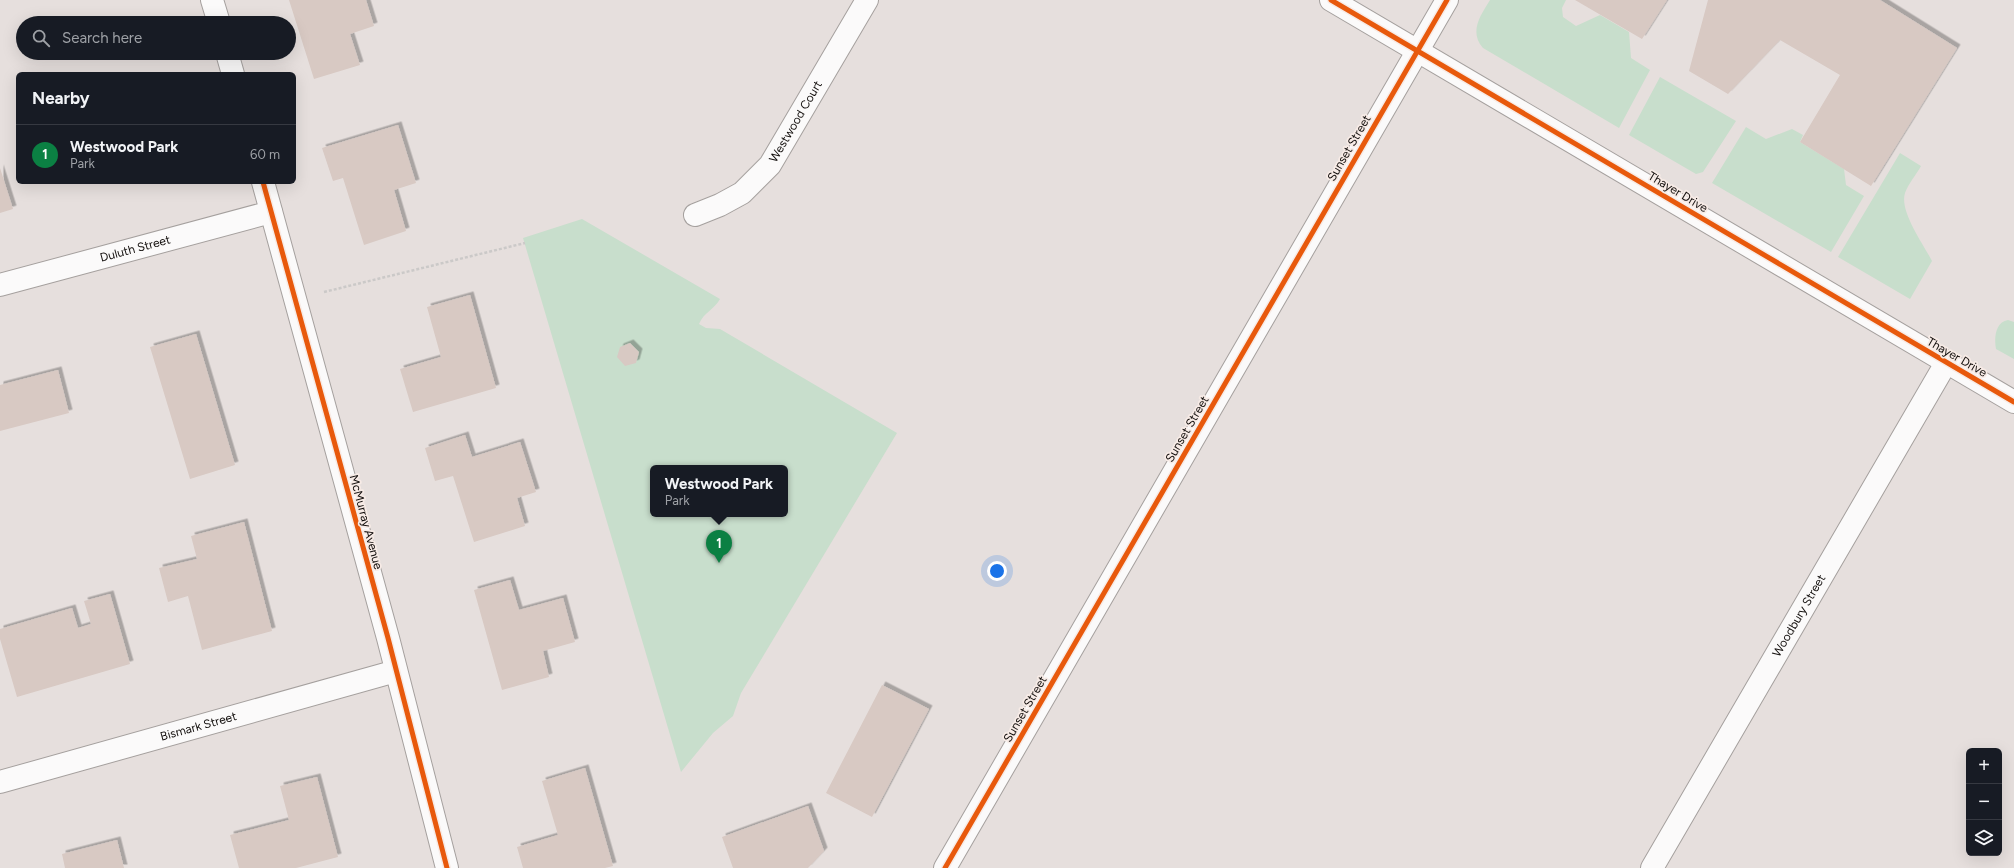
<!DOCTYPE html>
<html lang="en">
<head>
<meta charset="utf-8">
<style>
	body { margin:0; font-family:Figtree,sans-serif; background:#242831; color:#f1f3f6 }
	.controls { position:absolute; right:12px; bottom:12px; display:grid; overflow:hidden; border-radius:6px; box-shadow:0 4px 16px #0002 }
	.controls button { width:36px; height:36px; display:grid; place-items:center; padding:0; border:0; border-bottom:1px solid #363941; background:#171b24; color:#f1f3f6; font:20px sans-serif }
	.you { position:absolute; left:997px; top:571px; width:14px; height:14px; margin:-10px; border:3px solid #fff; border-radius:50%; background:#1a73e8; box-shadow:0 0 0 6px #1a73e833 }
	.badge { display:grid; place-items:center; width:26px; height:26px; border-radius:50%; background:#0b8043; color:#fff; font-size:13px; font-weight:700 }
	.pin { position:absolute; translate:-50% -33px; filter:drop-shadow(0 1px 2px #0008) }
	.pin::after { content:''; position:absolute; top:21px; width:14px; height:12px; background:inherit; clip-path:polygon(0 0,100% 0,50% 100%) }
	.popup { position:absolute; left:650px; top:465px; width:138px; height:52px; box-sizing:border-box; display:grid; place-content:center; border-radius:6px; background:#171b24; filter:drop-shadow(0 1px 3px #0005); font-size:13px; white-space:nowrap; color:#9ea1a6 }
	.popup b { font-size:15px; color:#f1f3f6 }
	.popup::after { content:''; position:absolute; left:50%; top:100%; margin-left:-8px; border:8px solid transparent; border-top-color:#171b24 }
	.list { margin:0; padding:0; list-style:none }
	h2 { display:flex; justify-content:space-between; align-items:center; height:52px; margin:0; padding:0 16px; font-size:17px }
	h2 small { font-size:13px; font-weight:400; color:#9ea1a6 }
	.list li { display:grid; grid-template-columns:26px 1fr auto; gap:12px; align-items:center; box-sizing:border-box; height:60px; padding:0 16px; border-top:1px solid #363941 }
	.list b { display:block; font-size:15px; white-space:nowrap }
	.list p { margin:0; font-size:13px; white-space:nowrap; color:#9ea1a6 }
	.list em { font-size:13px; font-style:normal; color:#9ea1a6 }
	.icon { flex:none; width:22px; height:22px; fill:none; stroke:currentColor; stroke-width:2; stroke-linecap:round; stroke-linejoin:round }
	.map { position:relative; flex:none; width:2014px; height:868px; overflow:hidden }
	.search { position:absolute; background:#171b24; box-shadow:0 4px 16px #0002; left:16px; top:16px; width:280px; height:44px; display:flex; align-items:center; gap:10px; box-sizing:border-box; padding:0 14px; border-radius:22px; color:#9ea1a6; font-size:15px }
	.panel { position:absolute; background:#171b24; box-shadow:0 4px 16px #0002; left:16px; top:72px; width:280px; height:112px; border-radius:6px }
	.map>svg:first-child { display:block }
	.green { fill:#c8decc; fill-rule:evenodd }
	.building { fill:#d8c9c3; filter:url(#shadow) }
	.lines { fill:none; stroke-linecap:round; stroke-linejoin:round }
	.minor-casing { stroke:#a5a09e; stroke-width:24 }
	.tertiary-casing { stroke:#a5a09e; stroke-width:24 }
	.path { stroke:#cbc9c8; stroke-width:2.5; stroke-dasharray:3 2; stroke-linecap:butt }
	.minor { stroke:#fbfafa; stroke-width:22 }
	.tertiary { stroke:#fbfafa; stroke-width:22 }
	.cycleway-casing { stroke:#f7ebe6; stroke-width:8 }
	.cycleway { stroke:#e8590c; stroke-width:5 }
	.labels { text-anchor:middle; stroke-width:3.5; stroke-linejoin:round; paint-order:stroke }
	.street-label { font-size:12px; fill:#110d0b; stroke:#f7ebe6 }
</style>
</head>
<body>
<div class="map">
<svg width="2014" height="868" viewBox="0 0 2014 868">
	<defs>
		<filter id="shadow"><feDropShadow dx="3.5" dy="-3.5" stdDeviation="0" flood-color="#0004"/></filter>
	</defs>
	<rect width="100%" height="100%" fill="#e6dfdd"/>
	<path class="green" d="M1490,0H1566L1562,8L1563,17L1576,26L1600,15L1629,32L1631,58L1650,70L1619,128L1483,48C1469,32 1480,16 1490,0Z
		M1660,77L1736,121L1703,172L1696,174L1629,135Z
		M1746,127L1766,139L1792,129L1803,135L1800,142L1844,169L1846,185L1864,196L1831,252L1712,183Z
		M1900,153L1921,166C1916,175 1908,184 1905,193C1899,211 1924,245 1932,261L1910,299L1838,257Z
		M582,219L720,299C714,310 704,312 699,324L706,328L720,329L897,433L741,693L733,716L713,733L681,772L523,238ZM653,468H785V514H653Z
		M2008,320L2014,322V359L1996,349C1994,339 1995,322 2008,320Z"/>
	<path class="building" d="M289,0H366L374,26L350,34L360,65L314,79Z
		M1575,0H1667L1642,39Z
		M1708,0H1880L1957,48L1871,186L1800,142L1840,75L1780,40L1728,94L1689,71Z
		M398,125L416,183L394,190L406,231L364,245L343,178L333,181L322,148Z
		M0,168L13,209L0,213Z
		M470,295L496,388L413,412L400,369L441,357L427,307Z
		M196,334L235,465L190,479L150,347Z
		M630,343L639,352L636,363L625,366L617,357L620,347Z
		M58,370L69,413L0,431V385Z
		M465,435L472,457L520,442L536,492L517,498L525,526L474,542L453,476L435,481L425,448Z
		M244,522L272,631L202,650L188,596L168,602L159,568L197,559L191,536Z
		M510,580L519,610L563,598L575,642L543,651L549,677L502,690L474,590Z
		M110,594L130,664L17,697L0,639V629L72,608L78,628L91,624L84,601Z
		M882,685L929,709L872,817L826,793Z
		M585,768L613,866L605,868H523L517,847L558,835L542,781Z
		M317,777L338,857L296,868H239L230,835L289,820L280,786Z
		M808,806L824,851L808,868H733L722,837Z
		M117,840L124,868H65L62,854Z"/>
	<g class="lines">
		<g class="minor-casing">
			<g id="minor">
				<path id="s1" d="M695,215L720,205L742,193L770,165L867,0"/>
				<path id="s2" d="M0,285L271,212"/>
				<path id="s3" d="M0,782L396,671"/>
				<path d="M945,868L1447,0"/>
				<path id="s4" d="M1652,868L1946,363"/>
			</g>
		</g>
		<g class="tertiary-casing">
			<path id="tertiary" d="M212,0L219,23
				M1331,0L2014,402
				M227,53L233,74
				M263,182L388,638L447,868"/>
		</g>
		<path class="path" d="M324,292L525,243"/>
		<use href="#minor" class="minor"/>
		<use href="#tertiary" class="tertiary"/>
		<g class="cycleway-casing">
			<path id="cycleway" d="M1331,0L2014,402
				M263,182L388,638L447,868
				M945,868L1447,0"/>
		</g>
		<use href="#cycleway" class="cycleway"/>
	</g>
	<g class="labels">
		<g class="street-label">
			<text dy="4" stroke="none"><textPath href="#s1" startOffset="142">Westwood Court</textPath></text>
			<text transform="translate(1349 148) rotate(-60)" y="4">Sunset Street</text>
			<text transform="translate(1678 192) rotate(31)" y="4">Thayer Drive</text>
			<text dy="4" stroke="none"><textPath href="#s2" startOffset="140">Duluth Street</textPath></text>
			<text transform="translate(1957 357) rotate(30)" y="4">Thayer Drive</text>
			<text transform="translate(1187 429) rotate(-60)" y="4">Sunset Street</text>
			<text transform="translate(366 522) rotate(75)" y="4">McMurray Avenue</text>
			<text dy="4" stroke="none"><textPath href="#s4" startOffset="292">Woodbury Street</textPath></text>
			<text transform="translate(1025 709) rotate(-60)" y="4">Sunset Street</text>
			<text dy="4" stroke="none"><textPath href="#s3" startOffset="206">Bismark Street</textPath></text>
		</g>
	</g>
</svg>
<div class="controls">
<button>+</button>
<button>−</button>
<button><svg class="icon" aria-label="layers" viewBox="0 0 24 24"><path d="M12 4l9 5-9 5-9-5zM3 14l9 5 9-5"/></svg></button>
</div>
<div class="you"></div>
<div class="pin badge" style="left:719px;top:563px">1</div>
<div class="popup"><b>Westwood Park</b>Park</div>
<div class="search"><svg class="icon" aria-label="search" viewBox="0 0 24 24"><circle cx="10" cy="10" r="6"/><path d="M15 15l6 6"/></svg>Search here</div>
<section class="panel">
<h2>Nearby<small></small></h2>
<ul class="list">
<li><span class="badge">1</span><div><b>Westwood Park</b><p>Park</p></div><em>60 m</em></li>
</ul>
</section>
</div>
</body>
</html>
